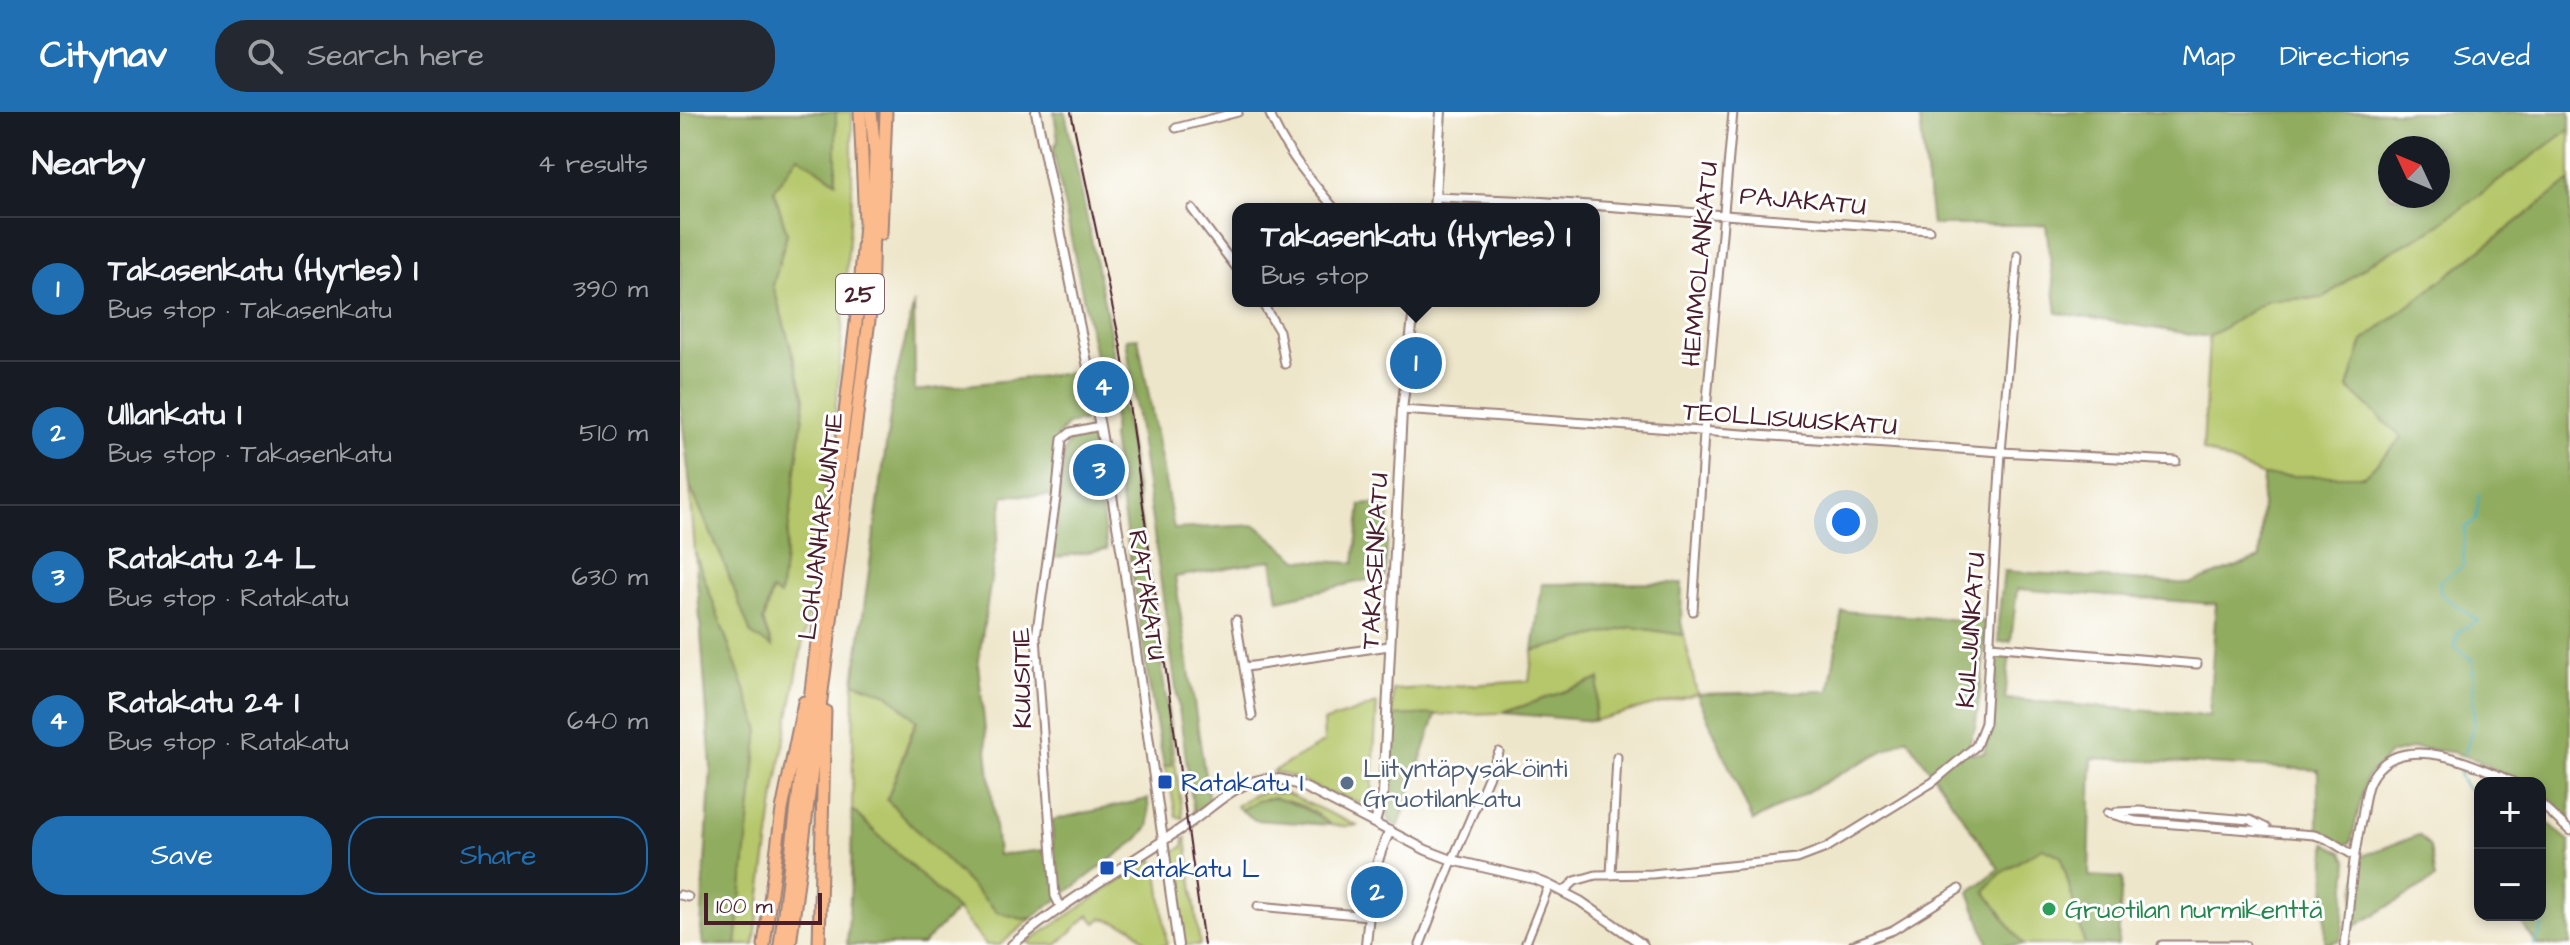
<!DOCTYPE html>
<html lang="en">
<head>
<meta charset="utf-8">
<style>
	body { margin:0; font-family:"Architects Daughter",sans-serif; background:#242831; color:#f1f3f6 }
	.controls { position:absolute; right:24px; bottom:24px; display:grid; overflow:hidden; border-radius:16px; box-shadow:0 4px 12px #0003 }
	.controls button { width:72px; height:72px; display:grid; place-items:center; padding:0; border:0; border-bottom:2px solid #363941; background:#171b24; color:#f1f3f6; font:40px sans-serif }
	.compass { position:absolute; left:1698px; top:24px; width:72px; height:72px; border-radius:50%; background:#171b24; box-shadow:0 4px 12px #0003; rotate:314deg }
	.scale { position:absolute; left:24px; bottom:20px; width:118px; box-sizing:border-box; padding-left:8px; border:4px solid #4a1f2b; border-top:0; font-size:22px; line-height:28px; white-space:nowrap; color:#4a1f2b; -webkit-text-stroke:6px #fff; paint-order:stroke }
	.you { position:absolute; left:1166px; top:410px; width:28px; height:28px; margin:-20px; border:6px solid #fff; border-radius:50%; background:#1a73e8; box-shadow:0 0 0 12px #1a73e833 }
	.badge { display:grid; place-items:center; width:52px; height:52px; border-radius:50%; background:#1f6fb2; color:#fff; font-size:26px; font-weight:700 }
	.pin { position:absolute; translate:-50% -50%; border:4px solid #fff; box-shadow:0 2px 8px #0006 }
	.popup { position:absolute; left:552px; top:91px; width:368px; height:104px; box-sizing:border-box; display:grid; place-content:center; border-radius:16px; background:#171b24; filter:drop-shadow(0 2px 6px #0005); font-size:26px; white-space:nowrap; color:#9ea1a6 }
	.popup b { font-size:30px; color:#f1f3f6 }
	.popup::after { content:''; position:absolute; left:50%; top:100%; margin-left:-16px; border:16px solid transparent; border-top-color:#171b24 }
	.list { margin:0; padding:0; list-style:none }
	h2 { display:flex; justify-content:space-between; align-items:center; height:104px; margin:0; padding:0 32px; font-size:34px }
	h2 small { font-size:26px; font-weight:400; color:#9ea1a6 }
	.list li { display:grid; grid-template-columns:52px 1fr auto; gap:24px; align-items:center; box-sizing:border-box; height:144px; padding:0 32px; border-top:2px solid #363941 }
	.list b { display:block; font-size:30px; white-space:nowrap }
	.list p { margin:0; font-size:26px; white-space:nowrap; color:#9ea1a6 }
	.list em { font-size:26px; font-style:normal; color:#9ea1a6 }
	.actions { display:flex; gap:16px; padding:24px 32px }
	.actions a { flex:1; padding:18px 0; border:2px solid #1f6fb2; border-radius:32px; text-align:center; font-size:28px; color:#1f6fb2 }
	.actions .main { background:#1f6fb2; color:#fff }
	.icon { flex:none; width:44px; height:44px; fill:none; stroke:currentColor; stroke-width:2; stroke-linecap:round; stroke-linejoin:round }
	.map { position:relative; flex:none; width:1890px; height:833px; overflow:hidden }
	header { display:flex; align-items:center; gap:48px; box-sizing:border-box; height:112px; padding:0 40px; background:#1f6fb2; color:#fff }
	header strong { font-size:38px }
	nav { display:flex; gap:44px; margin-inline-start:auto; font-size:28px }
	.search { width:560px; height:72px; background:#242831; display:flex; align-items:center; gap:20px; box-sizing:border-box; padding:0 28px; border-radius:32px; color:#9ea1a6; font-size:30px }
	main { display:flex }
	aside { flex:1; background:#171b24 }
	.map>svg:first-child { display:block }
	.green { fill:#b5c76a; stroke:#80734a; stroke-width:2 }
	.forest { fill:#90ac5e; stroke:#6d6644; stroke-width:2; fill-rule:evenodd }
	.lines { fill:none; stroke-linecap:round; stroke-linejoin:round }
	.stream { stroke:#3dabbb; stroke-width:2 }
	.minor-casing { stroke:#9c827a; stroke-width:11 }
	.tertiary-casing { stroke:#9c827a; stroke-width:12 }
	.trunk-casing { stroke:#9c827a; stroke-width:15 }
	.minor { stroke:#fff; stroke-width:7 }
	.tertiary { stroke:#fff; stroke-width:8 }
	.trunk { stroke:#fbbb8c; stroke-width:11 }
	.rail { stroke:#4a1f2b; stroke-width:2 }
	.transit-dot { fill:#1a4fb4; stroke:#fff; stroke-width:3 }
	.service-dot { fill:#5c6f8a; stroke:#fff; stroke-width:3 }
	.leisure-dot { fill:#2e9e5b; stroke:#fff; stroke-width:3 }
	.labels { text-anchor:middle; stroke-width:6; stroke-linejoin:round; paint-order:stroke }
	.shield { fill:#fff; stroke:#80626b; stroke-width:2 }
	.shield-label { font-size:24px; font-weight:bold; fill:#4a1f2b }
	.street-label { font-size:26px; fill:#4a1f2b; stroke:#fff }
	.service-label { font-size:26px; fill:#4e5e75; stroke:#fff; text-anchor:start }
	.transit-label { font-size:26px; fill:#164399; stroke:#fff; text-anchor:start }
	.leisure-label { font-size:26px; fill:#27864d; stroke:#fff; text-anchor:start }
</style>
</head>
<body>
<header>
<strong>Citynav</strong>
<div class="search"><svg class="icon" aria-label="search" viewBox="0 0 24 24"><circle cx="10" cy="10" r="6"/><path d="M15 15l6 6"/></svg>Search here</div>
<nav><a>Map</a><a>Directions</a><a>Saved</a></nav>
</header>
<main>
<aside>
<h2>Nearby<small>4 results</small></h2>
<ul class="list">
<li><span class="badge">1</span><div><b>Takasenkatu (Hyrles) I</b><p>Bus stop · Takasenkatu</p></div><em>390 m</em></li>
<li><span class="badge">2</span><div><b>Ullankatu I</b><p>Bus stop · Takasenkatu</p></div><em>510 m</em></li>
<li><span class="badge">3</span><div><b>Ratakatu 24 L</b><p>Bus stop · Ratakatu</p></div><em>630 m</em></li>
<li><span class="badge">4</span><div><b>Ratakatu 24 I</b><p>Bus stop · Ratakatu</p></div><em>640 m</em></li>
</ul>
<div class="actions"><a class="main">Save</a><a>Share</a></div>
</aside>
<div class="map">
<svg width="1890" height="833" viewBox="0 0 1890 833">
	<rect width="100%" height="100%" fill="#fff"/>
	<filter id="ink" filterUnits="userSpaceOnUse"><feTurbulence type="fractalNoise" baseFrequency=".0125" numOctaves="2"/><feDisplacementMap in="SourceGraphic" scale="16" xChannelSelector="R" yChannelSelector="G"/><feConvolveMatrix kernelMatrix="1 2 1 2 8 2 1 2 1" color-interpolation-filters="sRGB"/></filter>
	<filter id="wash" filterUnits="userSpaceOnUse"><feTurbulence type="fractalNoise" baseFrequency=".006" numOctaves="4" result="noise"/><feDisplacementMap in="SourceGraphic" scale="32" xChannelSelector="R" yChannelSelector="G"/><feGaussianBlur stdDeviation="1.8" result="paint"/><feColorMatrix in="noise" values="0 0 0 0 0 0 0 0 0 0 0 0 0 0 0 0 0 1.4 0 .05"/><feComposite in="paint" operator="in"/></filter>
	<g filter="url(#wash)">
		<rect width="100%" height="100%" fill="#eee6ca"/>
		<path class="green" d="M156,0H172V85L158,274L134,469L96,675L74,833H56L79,616L15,441L10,374L42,446L92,534L83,509L92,479L100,483L125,286L93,173L107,122L94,78L118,43L155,69Z
			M1890,17V69L1683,229L1668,276L1723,326L1684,364H1583L1523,338L1529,225L1588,188L1644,186L1691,150L1750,119Z
			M952,515L1004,523L1017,582L913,609L919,567L823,601L712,604L713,578L849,569L853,539Z
			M174,570L208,582L236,608L207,688L342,807L352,806L320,833H306L277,798L172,698Z
			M697,592L692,679L685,691C675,692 670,685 660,684C635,679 619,663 592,660L644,630L643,610Z
			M487,614H490L503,706L496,704L490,672L484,654L492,653Z
			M584,680L607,682L678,714C670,714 658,715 651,713C646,710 640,704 635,701C610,685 587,683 561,698L556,694L571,684Z
			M506,726L520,833H504L491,741L503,735L504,727Z
			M1363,735L1381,744L1405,833H1343L1305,779C1319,758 1342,748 1363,735Z
			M473,747L478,758L487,833H468L452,815L422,806L416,811L409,803L377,833H352L348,830Z"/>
		<path class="forest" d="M0,0H156V69L118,44L94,78L107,122L93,173L125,286L100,484L91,479L83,509L92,535L71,522L42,446L10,374L0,289Z
			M374,0H385L427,204L452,347L490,614H487L492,653L484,654L468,567L432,326C436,302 433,283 419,263L373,38L378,28Z
			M1239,0H1890V17L1750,119L1691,150L1644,186L1588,188L1529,225L1377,201L1366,113H1252ZM1710,36H1758V84H1710Z
			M1890,69V709L1860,687V671H1839L1797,648L1772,640L1734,636L1710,642L1686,666L1671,730L1665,733L1638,717V658L1412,646L1409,764L1442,766L1438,833H1405L1381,744L1363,736C1342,748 1319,758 1305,779L1343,833H1309L1289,780L1319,757L1227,626L1073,709L1017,582L1149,579L1162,499L1306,510C1304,544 1301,577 1296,611C1295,621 1287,630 1289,641H1304L1315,590L1317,541L1330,542L1325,587L1529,604L1536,492L1337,477L1331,529L1319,530L1318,511L1324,459L1509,472L1580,446L1583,364H1684L1722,326L1668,276L1683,229Z
			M234,191L235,279L398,260L408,308L388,312L377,325L372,384L324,383L298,551L318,743L373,737L372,708L468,687L469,714L457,728L352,806L342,807L317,800L207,688L237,609L208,582L174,570L214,274Z
			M458,226L494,417L576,413L618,448L674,451L681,393L710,390L705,464L598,488L592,448L495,465L529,690L514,702L446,227Z
			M397,324H411L427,437L373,446L385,338L390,328Z
			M15,441L79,616L56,833H23L21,817L31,655Z
			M1002,471L1001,510L1004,523L952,515L853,539L862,472Z
			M920,567L913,609L823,601Z
			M756,602L719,714L712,711L707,704L712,633L717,617L712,604Z
			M594,686C616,691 633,699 651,713L575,708L561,698L576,689Z
			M172,698L277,798L242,833H167L171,771Z
			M1860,704L1890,730V833H1857L1836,803H1860Z
			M1739,723L1750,735L1755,767L1672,816L1675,780L1682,744Z
			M1646,731L1663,741L1668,750L1662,824L1659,828L1645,833Z"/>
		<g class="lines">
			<path class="stream" d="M1785,641L1794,612L1793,549L1775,535L1778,520L1798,509L1761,482L1759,469L1783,455L1785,416L1796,408L1799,382
				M1781,655L1779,662L1786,675L1800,684
				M1800,706L1797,711L1800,717
				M1825,803L1828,807L1838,803
				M1847,803L1863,814L1854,833"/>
		</g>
	</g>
	<g filter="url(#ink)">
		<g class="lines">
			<g class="minor-casing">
				<path id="minor" d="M589,0C604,38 629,66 655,97
					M496,16L558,0
					M755,85L855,89L1249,118
					M512,97L558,158
					M581,189L599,219L605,252
					M722,298L1321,340L1496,349
					M1013,499L1024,321L1053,0
					M556,508L572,604
					M1310,534L1517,552
					M566,555L709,534
					M1860,691L1890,719
					M1437,700L1459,699L1570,708L1586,716
					M1427,701L1456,709L1634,723L1647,727L1673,743
					M931,763L937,645
					M883,780L895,769L916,763L972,762L1117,747L1146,736L1253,670L1296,634L1305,611L1321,340L1338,143
					M0,783L8,785
					M578,794L689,804
					M381,796L375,784L356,525L376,386L382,327L391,320L420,314
					M740,833L770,754L819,640
					M845,833L869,773
					M1173,833L1213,818L1279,777
					M1482,833H1565
					M1665,833C1670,790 1672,747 1682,705C1684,694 1685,679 1690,669C1716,615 1798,653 1835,671"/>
			</g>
			<g class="tertiary-casing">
				<path id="tertiary" d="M356,0L420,314L442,442L498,833
					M754,97L761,0
					M695,711L703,682L722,298L735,189
					M332,833C387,787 450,752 508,712C530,697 550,676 575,669C595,663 610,669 628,677L746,738L772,748L854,767L869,773L900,789L963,833
					M686,833C690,794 691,754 710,719"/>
			</g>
			<g class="trunk-casing">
				<path id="trunk" d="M201,122L206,0
					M84,833L102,698L124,590
					M100,833L180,178L185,111L180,0
					M110,833L191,192L195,41L191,0
					M139,833L145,599"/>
			</g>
			<use href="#minor" class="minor"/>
			<use href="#tertiary" class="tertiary"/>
			<use href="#trunk" class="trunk"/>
			<path class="rail" d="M391,0L441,235L524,833"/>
		</g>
	</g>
	<g class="transit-dot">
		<rect x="477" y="662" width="16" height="16" rx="4"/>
		<rect x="419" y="748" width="16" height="16" rx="4"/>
	</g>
	<circle class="service-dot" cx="667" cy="671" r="8"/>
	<circle class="leisure-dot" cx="1369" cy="797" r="8"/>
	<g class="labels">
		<rect class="shield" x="156" y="162" width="48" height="40" rx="6"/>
		<g class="shield-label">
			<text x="180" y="190">25</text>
		</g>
		<g class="street-label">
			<text transform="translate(1123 88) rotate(5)" y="9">PAJAKATU</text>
			<text transform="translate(1019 152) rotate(-85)" y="9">HEMMOLANKATU</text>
			<text transform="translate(1110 306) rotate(4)" y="9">TEOLLISUUSKATU</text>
			<text transform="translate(140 414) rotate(-83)" y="9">LOHJANHARJUNTIE</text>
			<text transform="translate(694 449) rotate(-87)" y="9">TAKASENKATU</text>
			<text transform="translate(468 483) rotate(81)" y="9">RATAKATU</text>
			<text transform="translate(1290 518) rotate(-86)" y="9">KULJUNKATU</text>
			<text transform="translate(341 566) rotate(-91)" y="9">KUUSITIE</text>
		</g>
		<g class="service-label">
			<text x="683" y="665">Liityntäpysäköinti<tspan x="683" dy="30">Gruotilankatu</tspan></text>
		</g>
		<g class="transit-label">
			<text x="501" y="679">Ratakatu I</text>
			<text x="443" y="765">Ratakatu L</text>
		</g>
		<g class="leisure-label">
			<text x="1385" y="806">Gruotilan nurmikenttä</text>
		</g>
	</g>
</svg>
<div class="controls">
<button>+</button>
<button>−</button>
</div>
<svg class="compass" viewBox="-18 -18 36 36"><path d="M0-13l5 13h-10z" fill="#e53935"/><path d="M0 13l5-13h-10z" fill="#9ea1a6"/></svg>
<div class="scale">100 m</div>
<div class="you"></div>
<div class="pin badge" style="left:736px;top:251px">1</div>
<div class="popup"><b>Takasenkatu (Hyrles) I</b>Bus stop</div>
<div class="pin badge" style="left:697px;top:780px">2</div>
<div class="pin badge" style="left:419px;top:358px">3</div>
<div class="pin badge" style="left:423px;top:275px">4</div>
</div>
</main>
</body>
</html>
